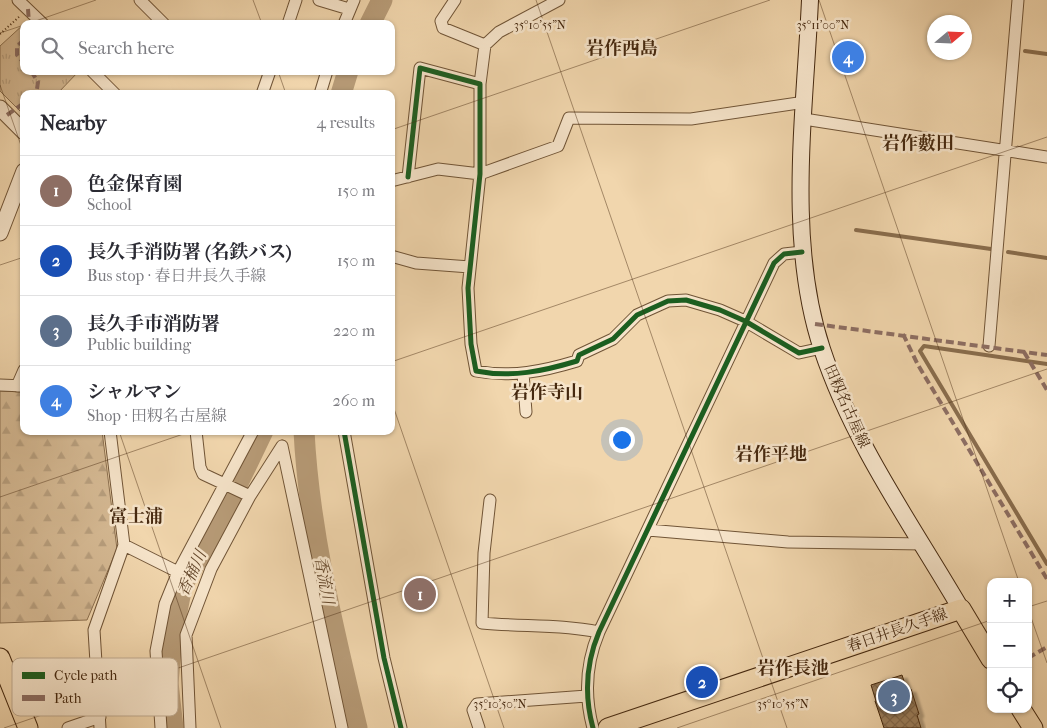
<!DOCTYPE html>
<html lang="en">
<head>
<meta charset="utf-8">
<style>
	body { margin:0; font-family:"IM FELL French Canon","Noto Serif JP",serif; background:#f2f2f3; color:#2b2b33 }
	.controls { position:absolute; right:15px; bottom:15px; display:grid; overflow:hidden; border-radius:10px; box-shadow:0 1px 4px #0004 }
	.controls button { width:45px; height:45px; display:grid; place-items:center; padding:0; border:0; border-bottom:1px solid #e1e1e2; background:#fff; color:#2b2b33; font:25px sans-serif }
	.compass { position:absolute; left:927px; top:15px; width:45px; height:45px; border-radius:50%; background:#fff; box-shadow:0 1px 4px #0004; rotate:71deg }
	.you { position:absolute; left:621px; top:439px; width:18px; height:18px; margin:-12px; border:4px solid #fff; border-radius:50%; background:#1a73e8; box-shadow:0 0 0 8px #1a73e833 }
	.badge { display:grid; place-items:center; width:32px; height:32px; border-radius:50%; background:#8f2418; color:#fff; font-size:16px; font-weight:700 }
	.pin { position:absolute; translate:-50% -50%; border:2px solid #fff; box-shadow:0 1px 5px #0006 }
	.list { margin:0; padding:0; list-style:none }
	h2 { display:flex; justify-content:space-between; align-items:center; height:65px; margin:0; padding:0 20px; font-size:21px }
	h2 small { font-size:16px; font-weight:400; color:#7c7c81 }
	.list li { display:grid; grid-template-columns:32px 1fr auto; gap:15px; align-items:center; box-sizing:border-box; height:70px; padding:0 20px; border-top:1px solid #e1e1e2 }
	.list b { display:block; font-size:19px; white-space:nowrap }
	.list p { margin:0; font-size:16px; white-space:nowrap; color:#7c7c81 }
	.list em { font-size:16px; font-style:normal; color:#7c7c81 }
	.icon { flex:none; width:28px; height:28px; fill:none; stroke:currentColor; stroke-width:2; stroke-linecap:round; stroke-linejoin:round }
	.map { position:relative; flex:none; width:1047px; height:728px; overflow:hidden }
	.search { position:absolute; background:#fff; box-shadow:0 1px 4px #0004; left:20px; top:20px; width:375px; height:55px; display:flex; align-items:center; gap:12px; box-sizing:border-box; padding:0 18px; border-radius:10px; color:#7c7c81; font-size:19px }
	.panel { position:absolute; background:#fff; box-shadow:0 1px 4px #0004; left:20px; top:90px; width:375px; height:345px; border-radius:10px }
	.map>svg:first-child { display:block }
	.grass { fill:url(#grass-tufts); stroke:#8c7050 }
	.forest { fill:url(#forest-firs); stroke:#8c7050 }
	.lines { fill:none; stroke-linecap:round; stroke-linejoin:round }
	.stream { stroke:#896d4d; stroke-width:4 }
	.river { stroke:#b79b77; stroke-width:21 }
	.building { fill:url(#building-cross-hatch); stroke:#45280f; filter:url(#shadow) }
	.minor-casing { stroke:#705436; stroke-width:13 }
	.tertiary-casing { stroke:#705436; stroke-width:17 }
	.secondary-casing { stroke:#45280f; stroke-width:18 }
	.primary-casing { stroke:#45280f; stroke-width:21 }
	.path { stroke:#45280f; stroke-width:2; stroke-dasharray:1 2.5; stroke-linecap:butt }
	.minor { stroke:#f6e4ca; stroke-width:11 }
	.tertiary { stroke:#f6e4ca; stroke-width:15 }
	.secondary { stroke:#f6e4ca; stroke-width:16 }
	.primary { stroke:#f1d6ad; stroke-width:19 }
	.quiet { stroke:#8d6e63; stroke-width:4; stroke-dasharray:8 4; stroke-linecap:butt }
	.cycleway-casing { stroke:#f6e4ca; stroke-width:8 }
	.cycleway { stroke:#1b5e20; stroke-width:5 }
	.ticks { fill:none; stroke:#45280f; stroke-width:1; stroke-opacity:0.45 }
	.labels { text-anchor:middle; stroke-width:5; stroke-linejoin:round; paint-order:stroke }
	.street-label { font-size:15px; fill:#45280f; stroke:#f6e4ca }
	.water-label { font-size:16px; font-style:italic; fill:#624529; stroke:#f6e4ca }
	.quarter-label { font-size:18px; font-weight:bold; fill:#45280f; stroke:#f6e4ca }
	.key { fill:#f6e4ca; stroke:#c1ac92; stroke-width:1 }
	.key-label { font-size:14px; fill:#45280f }
	.ticks-label { font-size:12px; text-anchor:middle; fill:#45280f; stroke:#f6e4ca; stroke-width:5; stroke-linejoin:round; paint-order:stroke }
</style>
</head>
<body>
<div class="map">
<svg width="1047" height="728" viewBox="0 0 1047 728">
	<defs>
		<pattern id="grass-tufts" width="24" height="20" patternUnits="userSpaceOnUse" patternTransform="scale(1.25)"><rect width="24" height="20" fill="#d4b892"/><path d="M3 7l-1-3M5 7V3M7 7l1-3M15 17l-1-3M17 17v-4M19 17l1-3" fill="none" stroke="#b79e7d"/></pattern>
		<pattern id="forest-firs" width="22" height="20" patternUnits="userSpaceOnUse" patternTransform="scale(1.25)"><rect width="22" height="20" fill="#d4b892"/><path d="M5 1l3.5 6h-7zM16 11l3.5 6h-7z" fill="#b79e7d"/></pattern>
		<pattern id="building-cross-hatch" width="8" height="8" patternUnits="userSpaceOnUse" patternTransform="scale(1.25)"><rect width="8" height="8" fill="#9e8261"/><path d="M0 0l8 8M0 8l8-8" fill="none" stroke="#836a4e"/></pattern>
		<filter id="shadow"><feDropShadow dx="5" dy="3" stdDeviation="1" flood-color="#0004"/></filter>
	</defs>
	<rect width="100%" height="100%" fill="#f1d6ad"/>
	<filter id="stains"><feTurbulence type="fractalNoise" baseFrequency=".004" numOctaves="4"/><feColorMatrix values="0 0 0 0 .2 0 0 0 0 .09 0 0 0 0 .02 0 0 0 .5 -.17"/></filter>
	<radialGradient id="worn" r=".72"><stop offset=".6" stop-color="#630" stop-opacity="0"/><stop offset="1" stop-color="#630" stop-opacity=".3"/></radialGradient>
	<path class="grass" d="M24,24V71H79L57,94H24V115L0,91V46Z"/>
	<path class="forest" d="M0,391L24,392V431H102L117,549L87,620L0,623Z"/>
	<g class="lines">
		<path class="stream" d="M1025,51L1047,54
			M856,230L991,249
			M1008,252L1047,258
			M1047,364L924,346L920,351L1047,564"/>
		<path class="river" d="M370,24L382,0
			M341,94L348,71
			M304,431C309,531 334,631 357,728
			M173,728L168,683L172,637L182,586L224,512L263,431"/>
	</g>
	<path class="building" d="M902,675L907,690L911,689L919,714L917,715L921,728H884L875,701H876L871,685Z"/>
	<g class="lines">
		<g class="minor-casing">
			<path id="minor" d="M18,0L43,24
				M140,0L164,24
				M319,0L349,9
				M455,0L441,21L443,28L485,45
				M288,24L296,0
				M344,24L354,0
				M92,71L115,94
				M480,84L485,45L499,32L559,0
				M262,94L270,71
				M320,94L327,71
				M804,119L1047,157
				M408,177L420,68L480,84V174L468,288L471,344L476,371C511,378 544,371 577,361L579,355L613,339L637,315L668,301L686,300L720,310L745,321L799,353L822,348
				M391,181L438,169L480,174L558,146L569,118L691,119L805,102
				M391,256L416,263L470,267
				M989,346L1018,0
				M523,373L526,412
				M0,385L24,386
				M17,386L24,370
				M196,431L200,467L203,474L250,496
				M344,431L384,658L401,728
				M282,446L342,728
				M490,500L484,553L482,623C522,627 560,624 599,632
				M648,530L788,542L924,544
				M124,545L178,572
				M68,728L100,717
				M100,728L94,630L124,545L110,431
				M161,728L156,651L165,604L178,572L253,431
				M190,728L186,635L211,569L250,496L282,446
				M479,728L473,710L477,704L587,696
				M593,728C584,695 586,663 599,632L774,263L784,254L802,252"/>
		</g>
		<g class="tertiary-casing">
			<path id="tertiary" d="M0,108L24,132
				M0,233L24,171"/>
		</g>
		<g class="secondary-casing">
			<path id="secondary" d="M810,0C805,112 786,241 822,349C853,443 912,525 961,609"/>
		</g>
		<g class="primary-casing">
			<path id="primary" d="M0,658L28,728
				M1021,709L1033,728
				M608,728L961,609L991,659"/>
		</g>
		<path class="path" d="M0,34L20,16"/>
		<use href="#minor" class="minor"/>
		<use href="#tertiary" class="tertiary"/>
		<use href="#secondary" class="secondary"/>
		<use href="#primary" class="primary"/>
		<path class="quiet" d="M28,9L29,24
			M24,39L17,47V55L24,63
			M31,71L38,82L37,89L33,94
			M7,115L24,103
			M815,324L1047,355
			M903,334L918,365L1047,579
			M1024,352L1047,390
			M1028,658L1047,647"/>
		<g class="cycleway-casing">
			<path id="cycleway" d="M408,177L420,68L480,84V174L468,288L471,344L476,371C511,378 544,371 577,361L579,355L613,339L637,315L668,301L686,300L720,310L745,321L799,353L822,348
				M344,431L384,658L401,728
				M593,728C584,695 586,663 599,632L774,263L784,254L802,252"/>
		</g>
		<use href="#cycleway" class="cycleway"/>
	</g>
	<path class="ticks" d="M253,0L262,24M536,0L787,728M819,0L1019,582M27,24L96,0M0,33L24,25M278,71L286,94M0,85L24,154M391,130L770,0M0,265L24,257M391,362L1047,137M391,400L504,728M119,431L221,728M0,497L192,431M1028,607L1047,601M1028,609L1047,663M4,728L1047,369M677,728L991,620"/>
	<g class="labels">
		<g class="street-label">
			<text transform="translate(847 406) rotate(66)" y="5">田籾名古屋線</text>
			<text transform="translate(897 630) rotate(-19)" y="5">春日井長久手線</text>
		</g>
		<g class="water-label">
			<text transform="translate(191 573) rotate(-66)" y="6">香桶川</text>
			<text transform="translate(325 580) rotate(80)" y="6">香流川</text>
		</g>
		<g class="quarter-label">
			<text x="622" y="54">岩作西島</text>
			<text x="918" y="149">岩作藪田</text>
			<text x="547" y="398">岩作寺山</text>
			<text x="771" y="460">岩作平地</text>
			<text x="136" y="522">富士浦</text>
			<text x="793" y="674">岩作長池</text>
		</g>
	</g>
	<rect x="12" y="658" width="166" height="58" rx="8" class="key"/>
	<rect x="22" y="672" width="23" height="7" fill="#1b5e20"/>
	<rect x="22" y="695" width="23" height="6" fill="#8d6e63"/>
	<g class="key-label">
		<text x="54" y="680">Cycle path</text>
		<text x="54" y="703">Path</text>
	</g>
	<g class="ticks-label">
		<text x="540" y="29">35°10'55"N</text>
		<text x="823" y="29">35°11'00"N</text>
		<text x="500" y="708">35°10'50"N</text>
		<text x="783" y="708">35°10'55"N</text>
	</g>
	<rect width="100%" height="100%" filter="url(#stains)"/>
	<rect width="100%" height="100%" fill="url(#worn)"/>
</svg>
<div class="controls">
<button>+</button>
<button>−</button>
<button><svg class="icon" aria-label="locate" viewBox="0 0 24 24"><circle cx="12" cy="12" r="6"/><path d="M12 2v4M12 18v4M2 12h4M18 12h4"/></svg></button>
</div>
<svg class="compass" viewBox="-18 -18 36 36"><path d="M0-13l5 13h-10z" fill="#e53935"/><path d="M0 13l5-13h-10z" fill="#7c7c81"/></svg>
<div class="you"></div>
<div class="pin badge" style="left:420px;top:594px;background:#8d6e63">1</div>
<div class="pin badge" style="left:702px;top:682px;background:#1a4fb4">2</div>
<div class="pin badge" style="left:894px;top:696px;background:#5c6f8a">3</div>
<div class="pin badge" style="left:848px;top:57px;background:#3f7fe0">4</div>
<div class="search"><svg class="icon" aria-label="search" viewBox="0 0 24 24"><circle cx="10" cy="10" r="6"/><path d="M15 15l6 6"/></svg>Search here</div>
<section class="panel">
<h2>Nearby<small>4 results</small></h2>
<ul class="list">
<li><span class="badge" style="background:#8d6e63">1</span><div><b>色金保育園</b><p>School</p></div><em>150 m</em></li>
<li><span class="badge" style="background:#1a4fb4">2</span><div><b>長久手消防署 (名鉄バス)</b><p>Bus stop · 春日井長久手線</p></div><em>150 m</em></li>
<li><span class="badge" style="background:#5c6f8a">3</span><div><b>長久手市消防署</b><p>Public building</p></div><em>220 m</em></li>
<li><span class="badge" style="background:#3f7fe0">4</span><div><b>シャルマン</b><p>Shop · 田籾名古屋線</p></div><em>260 m</em></li>
</ul>
</section>
</div>
</body>
</html>
